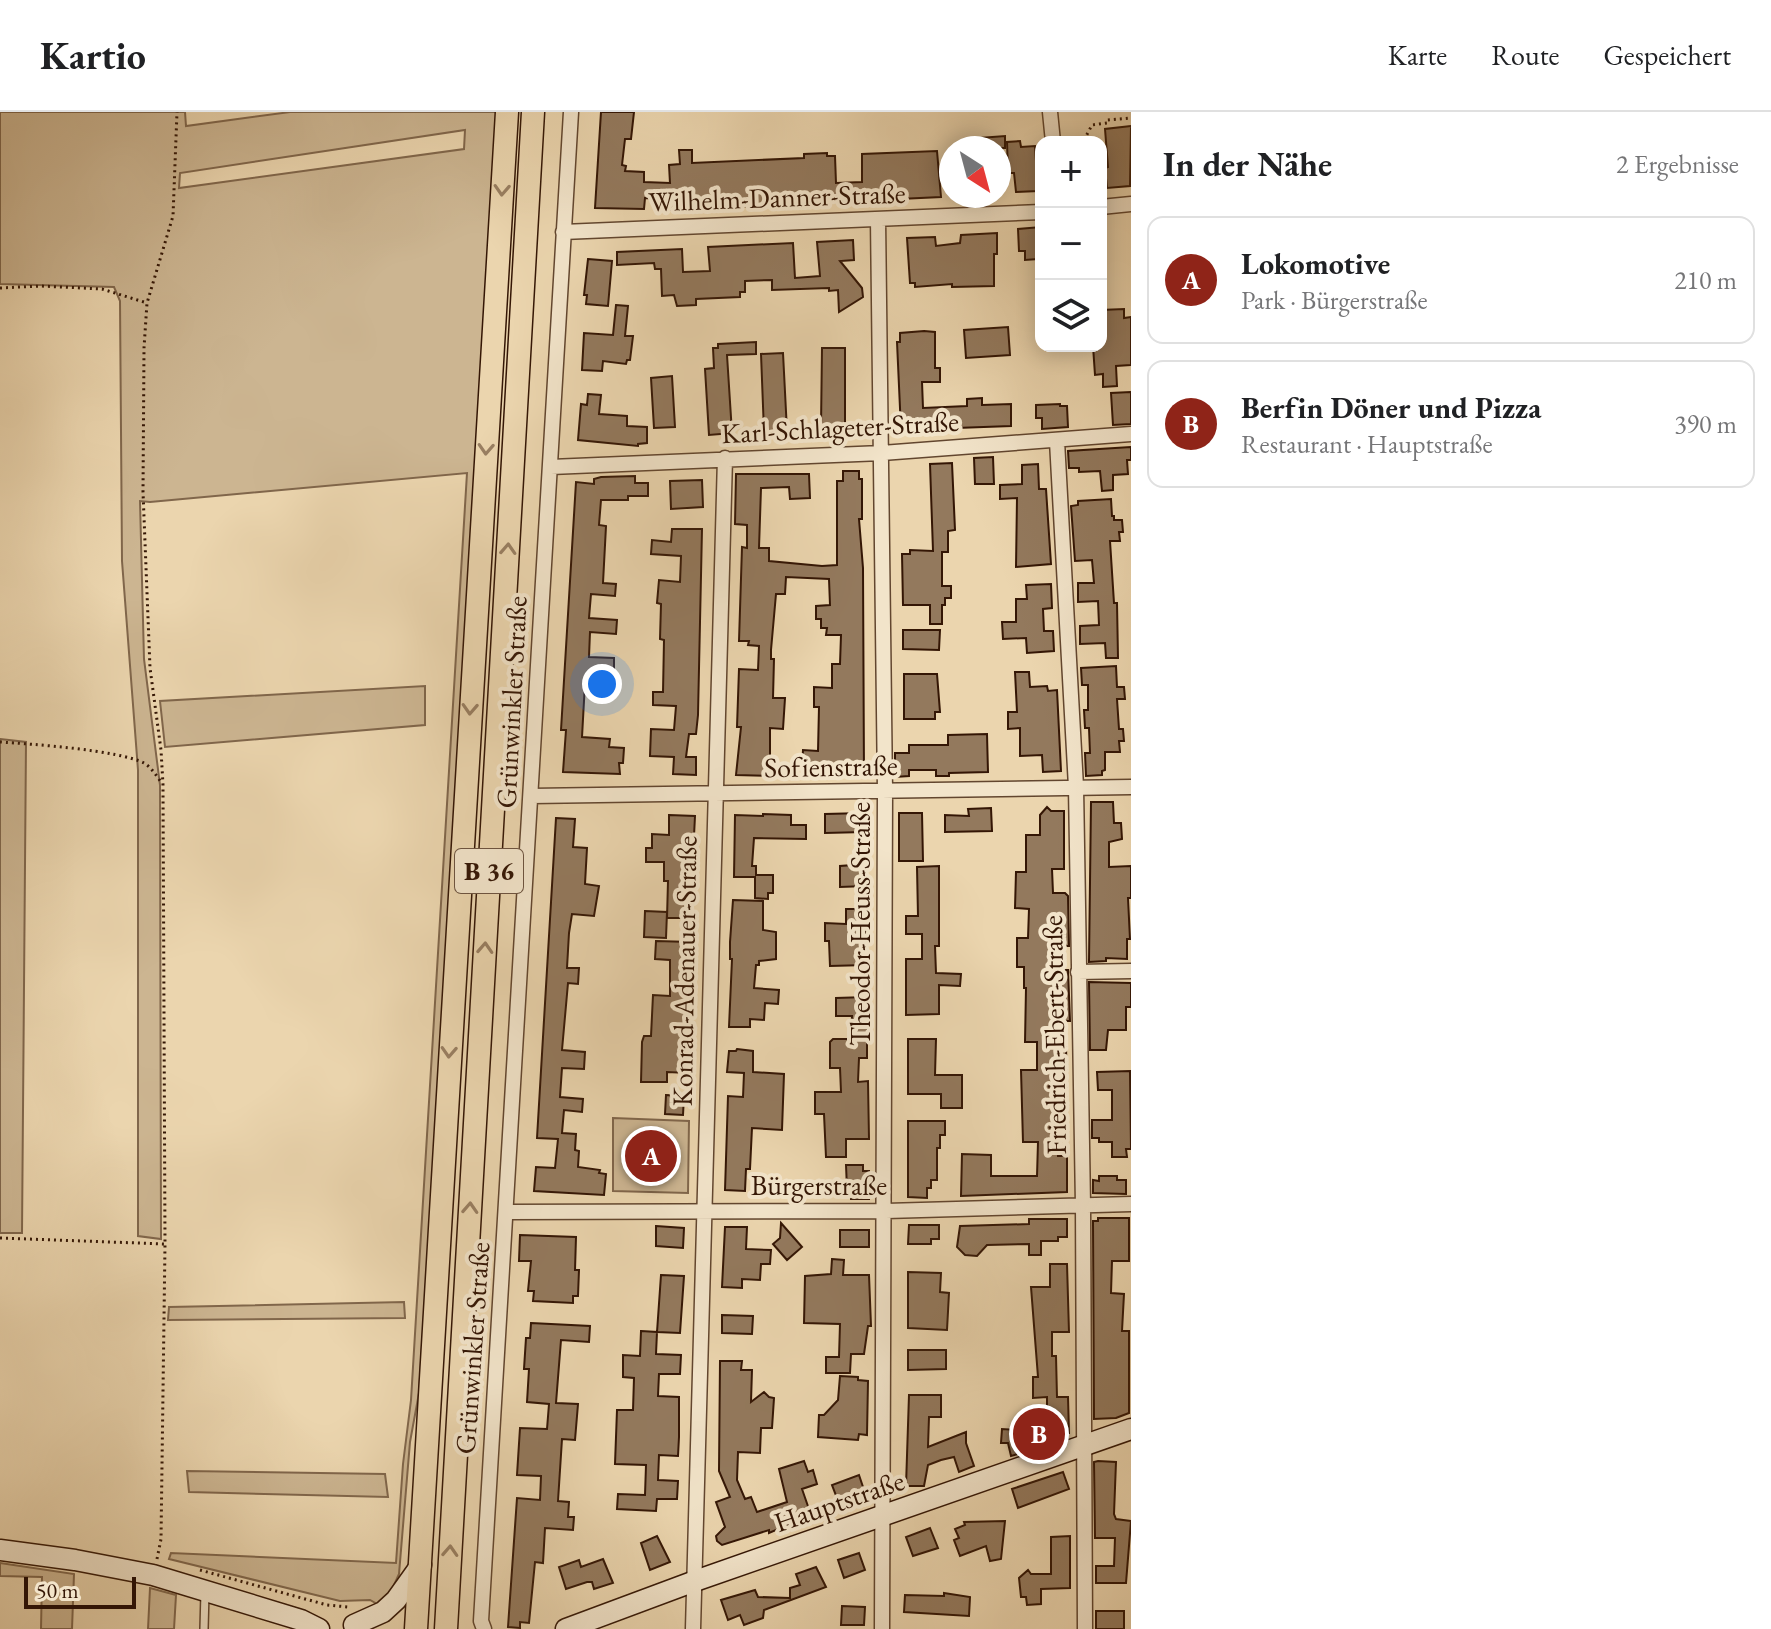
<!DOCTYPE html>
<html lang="de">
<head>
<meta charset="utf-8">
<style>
	body { margin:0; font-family:"EB Garamond",serif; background:#f2f2f2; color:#202124 }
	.controls { position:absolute; right:24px; top:24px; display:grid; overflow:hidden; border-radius:16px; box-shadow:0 4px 20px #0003 }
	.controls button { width:72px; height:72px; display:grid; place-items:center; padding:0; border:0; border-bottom:2px solid #e0e0e0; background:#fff; color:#202124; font:40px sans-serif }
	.compass { position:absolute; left:939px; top:24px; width:72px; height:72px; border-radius:50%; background:#fff; box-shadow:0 4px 20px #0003; rotate:144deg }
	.scale { position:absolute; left:24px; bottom:20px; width:112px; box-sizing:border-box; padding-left:8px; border:4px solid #341605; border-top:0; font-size:22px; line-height:28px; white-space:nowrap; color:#341605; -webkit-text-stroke:6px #f2e4ca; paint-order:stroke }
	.you { position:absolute; left:602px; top:572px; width:28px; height:28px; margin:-20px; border:6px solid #fff; border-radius:50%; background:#1a73e8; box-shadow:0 0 0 12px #1a73e833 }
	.badge { display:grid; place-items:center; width:52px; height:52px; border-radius:50%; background:#8f2418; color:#fff; font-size:26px; font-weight:700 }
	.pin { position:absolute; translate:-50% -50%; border:4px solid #fff; box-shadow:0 2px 8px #0006 }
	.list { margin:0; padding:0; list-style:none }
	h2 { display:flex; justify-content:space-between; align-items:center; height:104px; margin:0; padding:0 32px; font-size:34px }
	h2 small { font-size:26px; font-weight:400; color:#757577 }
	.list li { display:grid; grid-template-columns:52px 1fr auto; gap:24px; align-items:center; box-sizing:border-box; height:128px; margin:0 16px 16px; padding:0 16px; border:2px solid #e0e0e0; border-radius:16px }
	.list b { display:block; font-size:30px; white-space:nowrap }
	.list p { margin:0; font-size:26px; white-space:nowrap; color:#757577 }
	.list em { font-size:26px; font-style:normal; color:#757577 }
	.icon { flex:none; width:44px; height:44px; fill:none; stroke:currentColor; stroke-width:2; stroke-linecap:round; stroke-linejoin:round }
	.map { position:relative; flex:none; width:1131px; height:1517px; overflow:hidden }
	header { display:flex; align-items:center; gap:48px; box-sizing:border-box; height:112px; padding:0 40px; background:#fff; border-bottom:2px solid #e0e0e0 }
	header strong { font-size:38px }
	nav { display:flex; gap:44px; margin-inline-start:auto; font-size:28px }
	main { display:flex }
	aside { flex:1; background:#fff }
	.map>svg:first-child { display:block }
	.green { fill:#ccb591; stroke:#80664b; stroke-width:2; fill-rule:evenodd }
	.building { fill:#93795d; stroke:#341605; stroke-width:2 }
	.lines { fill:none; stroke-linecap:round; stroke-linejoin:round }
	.lane-casing { stroke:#62462f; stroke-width:10 }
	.street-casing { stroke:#62462f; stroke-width:17 }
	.secondary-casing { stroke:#341605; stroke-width:23 }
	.primary-casing { stroke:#341605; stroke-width:25 }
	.path { stroke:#341605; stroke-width:3; stroke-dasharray:2 4; stroke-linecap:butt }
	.lane { stroke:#f2e4ca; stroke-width:7 }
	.street { stroke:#f2e4ca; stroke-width:14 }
	.secondary { stroke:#f2e4ca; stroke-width:20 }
	.primary { stroke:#ebd5ae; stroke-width:22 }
	.oneway { stroke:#997f62 }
	.labels { text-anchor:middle; stroke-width:8; stroke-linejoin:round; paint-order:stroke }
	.shield { fill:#f2e4ca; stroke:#6d5440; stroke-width:2 }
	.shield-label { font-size:26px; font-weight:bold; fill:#341605 }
	.street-label { font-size:28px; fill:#341605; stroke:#f2e4ca }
</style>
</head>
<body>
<header>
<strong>Kartio</strong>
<nav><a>Karte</a><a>Route</a><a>Gespeichert</a></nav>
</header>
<main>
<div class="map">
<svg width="1131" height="1517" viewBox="0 0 1131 1517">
	<rect width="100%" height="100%" fill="#ebd5ae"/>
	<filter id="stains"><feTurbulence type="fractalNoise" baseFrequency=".0025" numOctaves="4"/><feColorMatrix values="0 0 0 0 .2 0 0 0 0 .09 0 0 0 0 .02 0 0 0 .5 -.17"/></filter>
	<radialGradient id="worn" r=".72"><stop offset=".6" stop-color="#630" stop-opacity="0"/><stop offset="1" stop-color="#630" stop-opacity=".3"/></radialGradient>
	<path class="green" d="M0,0H185L186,14L290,0H500L419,1281L410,1330L399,1462L390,1482L379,1493L370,1488L340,1489L169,1447L171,1441L396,1451L403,1352L411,1288L467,361L150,390L140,389L144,547L160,673L161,1127L138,1124V658L122,449L120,189L114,175L0,172ZM465,18L464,37L179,76L180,61Z
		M425,574V613L165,635L160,589Z
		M0,627L26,630L22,1121H0Z
		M613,1006L689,1009L688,1081L613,1079Z
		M404,1190L405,1206L168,1208L169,1195Z
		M187,1359L385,1362L388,1385L189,1380Z
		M0,1451L74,1462L72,1517H41L42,1465L0,1464Z
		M150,1476L176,1483L174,1517H148Z"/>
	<path class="building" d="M601,0H634L631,27H625L622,53L626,54L625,59L644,60V70L670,71L669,53L680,52L679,38H692V51L804,46V42L827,41V44H835L836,71L862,70V42L937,39L941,85L667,98V87L645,86L644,97L595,96Z
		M1131,14L1130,74L1107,76L1105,56L1108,55L1105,17Z
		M1005,24V36H966V27Z
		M1020,29L1021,35L1035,34L1038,79L1016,80L1014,61H1008L1007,30Z
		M1041,115V138H1037L1038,147L1025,148V139H1019L1018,117Z
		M997,121V142H994V174L952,175V172L915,175V171H910L907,126L935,125L936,134L960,131L961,123Z
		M853,128L854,148L840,149L862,176L863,185L839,200L838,178L829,179V176L772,178V168L745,169V180H740V185L696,187V193L677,194L674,183L662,184L661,157H655L654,151L617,153V140L682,137L683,160L710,159L708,135L793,131L795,166L820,164L817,130Z
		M588,147L612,149L608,194L586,192L587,183H584Z
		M616,193L628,194L625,224H633L630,248H627L626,252L603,249L602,259L582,258L584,221L613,223Z
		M1124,197V206L1131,205V253L1116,254L1117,274L1103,275V262L1095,263L1093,234H1101V198Z
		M1008,215L1010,243L966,246L964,218Z
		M924,219L935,220V256H940V270H922L923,296L967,294V287L982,286V293L1011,292V314L901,318L897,230H900V221Z
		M756,230V242L727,243L732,321L709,323L705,257L714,256L713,236H718V232Z
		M822,236H845V314H821Z
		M783,241L787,319L764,320L761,242Z
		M672,264L675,315L654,316L651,266Z
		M1131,280V312L1113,313L1111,281Z
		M588,282L601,283L599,302L627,304V314L647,315V331L638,332V334L578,328L581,292L587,293Z
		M1060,292V294H1067L1068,315L1042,317V306H1036V293Z
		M1131,335V348H1127L1128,362L1113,363V378L1102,379L1100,359L1079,360V356H1069L1068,339Z
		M993,345L994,372H975L974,346Z
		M952,351L955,418L948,419V440H942V474H951V486H945V493H942V512H930V493H903L902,442H910V438L933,439L930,352Z
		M1038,352L1039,377H1046L1051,452L1016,455L1017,386L1000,387V373L1022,372V353Z
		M843,359H859V367H862V407H859L863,456L864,663H819V655L802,654L803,638L818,639L819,595H814V575L832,576V552H840L841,523H826L827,516H821V507H816V494L830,493L829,467L786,465L785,482H776L771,538V547H774L773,586H785L783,617L770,616V664L736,663L741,615H737L739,557L758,558L759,534L748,533L749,529H739L742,435L747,436V413L735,412L736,362H809L810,386L790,387L789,375L761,376L759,436H769V449L822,454L837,453V369H843Z
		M635,364V371H648V384H628V388H601L599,413L606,414L603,471L616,472L615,484L591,482L589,506L617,508L616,522L590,520L589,545L614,546V560H603V567H598L597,572L585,571L582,625L610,627L609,635L624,636L623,651H619L620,662L563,660L566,618H561L576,370L594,372V367L601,365Z
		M702,368L703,395L671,397L670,369Z
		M1111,387L1112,404H1114V408H1122L1123,420H1119L1120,429H1110L1114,491H1117L1118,546H1106L1105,531L1080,532V514L1099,513L1098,489L1078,490V471H1094L1092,448L1075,449L1071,394L1078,393V389Z
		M672,417H702L698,603L696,622H689L686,645H696V663L673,662L674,645L650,644L651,617L674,618L676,594L653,593V580H663L664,528L660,527L661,492L657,491L659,468L680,470L681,444L651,442L652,428L671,430Z
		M1051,472L1052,496L1043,497L1044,519H1053L1054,539L1027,541L1026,526L1003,527L1002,510H1016V487H1027L1026,473Z
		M903,518H940L939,538L903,537Z
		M1116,554L1117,575H1124L1125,587H1117L1119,617H1123L1124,629H1119L1120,640H1105V658L1102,659V663L1086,664L1085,641H1090L1089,616H1085L1084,598H1088V573H1082L1081,556Z
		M1015,560H1029L1030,575L1047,574L1048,579L1057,578L1061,659L1043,660L1042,643L1020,644V616L1008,617V600H1017Z
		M904,562H937L940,600H935V607H904Z
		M987,622L988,660L949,661V664H936V658H909V664L895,665V641H909V633H948V623Z
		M1091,690H1113L1114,711H1121L1122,727L1109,730V755L1131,754V786H1128L1130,827H1127V847L1106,846V849L1089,850Z
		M1047,695L1051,699H1064V757H1052L1053,781H1065L1068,784L1069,834H1058V858H1068L1070,909H1053L1052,932H1066L1067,995H1057L1058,1044H1067V1080L961,1084L962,1042L991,1043V1064H1037L1038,1030H1023L1021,958H1037V930H1025L1026,876H1024V855H1017V826H1028L1029,797L1015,796L1016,760H1026V723H1040V703Z
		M991,696L992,719L945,720V703L969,704L968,697Z
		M864,701V720L825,721V702Z
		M899,701H922L923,749H899Z
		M763,702L791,703V713H806V727L754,726L752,754H756V763H773V781H768V787L755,786V765H734L735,703L763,704Z
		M669,703L695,704L694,724L683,726L682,749L694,750L691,806H667L668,769H664V750H646V736H652V722L669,723Z
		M556,706L575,707L573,735L587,736L585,772L599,774L594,804L572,802L569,821L567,856H579L578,872L568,871L562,938L585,940L584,957L562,956L560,985L583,987L582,1000L564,998L562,1021L576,1022L575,1038L579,1039L578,1055L600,1058L599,1061L606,1062L604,1083L534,1079L536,1055L555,1056L558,1027L537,1026Z
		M865,748L866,774L840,775V754L853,753V749Z
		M939,754V834H935L936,861L961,862L960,874L939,873V902L906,903V847H922V822H906V804H918L917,755Z
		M733,788L763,789V818L776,820V847L759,849V853H756L754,876L779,878L778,892L765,891L764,908L750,907V915H729L732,847H730V830Z
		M846,797H865L866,853L830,854L829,829H825V811L846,812Z
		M645,799L667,800L666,826L644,825Z
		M656,829L691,830L688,961L667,960V970H641L642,930L644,924H651L653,883L670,884V848L655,847Z
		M1089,870L1131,871V895H1126V918H1108L1106,938H1090Z
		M867,885V946H859L858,970L868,969L869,1027H846V1045H826L824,1002H815V980H841L840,956H830V930L833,927H851L852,904H836V886Z
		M908,927H936L935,963H962V996H941V982H908Z
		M737,937L753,939V960L784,962L782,1018L752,1016L750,1057H746L745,1079L725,1078L728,984L743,985L744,961L727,960L729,939H736Z
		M1130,959L1131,1037H1126L1127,1045H1112V1030H1099V1026H1092V1008H1112V978H1098L1097,960Z
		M666,983L684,984L683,1003L665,1002Z
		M908,1009H945V1023H940V1036H937V1068H931V1076H927V1086L908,1085Z
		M846,1053H863V1059H869V1087H851V1077H847Z
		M1099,1064H1117V1068H1126V1082L1093,1081V1068L1099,1069Z
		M1098,1106H1129V1149H1112L1111,1181L1124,1182L1122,1219H1129V1301L1116,1306L1094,1307L1093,1109H1098Z
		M1029,1107H1067V1125H1058V1129H1041V1143H1029V1132L987,1133L977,1144L965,1143L957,1135L960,1114L1029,1112Z
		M781,1111L802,1135L787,1148L773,1132L780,1126Z
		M909,1113H939V1127H931V1132H908Z
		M656,1114L684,1116L683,1136L656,1134Z
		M725,1115H747L746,1137L771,1138L770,1152H761L760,1168L742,1167V1176L722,1175Z
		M840,1118H869V1135H840Z
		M520,1123L576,1125L575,1158H579L578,1184H573V1191L533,1189L534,1179H528L531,1149H519Z
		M832,1147L844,1148L843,1163H869L871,1214H868L864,1242H851L850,1261H826V1245H839L840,1212L804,1211L805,1164L831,1162Z
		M1050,1152H1067L1069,1220H1052V1244H1056L1057,1285H1068L1069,1321L1031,1322L1035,1337L1011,1344L1008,1331H1001L1002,1317L1018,1318L1019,1320L1047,1311V1285L1033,1286V1265H1038L1031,1175H1050Z
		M908,1160L941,1161L940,1180L949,1181L947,1218L908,1216Z
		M661,1163L684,1164L680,1221L657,1220Z
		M722,1203L753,1204L752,1222L722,1221Z
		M531,1211L590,1214L589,1230L561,1228L556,1291L578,1292L575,1328L562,1327L558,1389L569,1390L568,1405H574L573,1418L545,1416L543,1451L535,1450L529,1511L520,1510V1516L508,1515L517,1386L540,1388L541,1364L517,1363L520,1316L547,1317L549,1292L527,1290L529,1257H524L526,1226H530Z
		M641,1219L657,1220L656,1242L681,1243L680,1262H659L658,1284L679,1285V1325L678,1344L659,1343L658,1368L678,1369L677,1387H657L656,1399L617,1397L618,1382L645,1383L646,1353L615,1352L617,1298H633L634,1266L623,1265V1243L640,1244Z
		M908,1238H946V1257L908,1258Z
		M720,1249H742L741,1258H752L751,1290L764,1280L769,1285L774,1286L772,1316H761L760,1341L738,1340L737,1368L745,1387L751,1385L757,1400L787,1390L779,1357L804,1349L808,1360L813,1358L817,1372L802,1377L811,1403L769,1421V1418L722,1433L717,1429L716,1424L725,1415L716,1390L730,1385L719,1359Z
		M840,1264L858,1265V1268L868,1269L867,1323L859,1322L858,1328L818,1325L819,1303H824L838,1288Z
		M909,1283H941V1305H929L928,1335L966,1320V1331L974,1354L959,1360L954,1345L941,1348L928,1353L924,1374H906Z
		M1098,1349L1116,1350L1114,1402L1116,1407L1131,1409L1126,1471H1096V1454H1114L1115,1426H1095L1094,1350Z
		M1063,1360L1069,1377L1018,1396L1012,1377Z
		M859,1363L866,1384L840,1394L832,1373Z
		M1005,1409L1001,1447L990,1449L986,1434L960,1444L954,1428L959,1426L955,1417L965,1413L964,1410Z
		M930,1416L938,1436L913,1444L906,1425Z
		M657,1424L670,1450L650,1458L641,1431Z
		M1070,1424V1476L1041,1477V1492L1027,1493L1026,1485H1021L1019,1466L1028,1458L1031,1462H1051V1425Z
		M859,1441L865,1458L844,1466L838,1448Z
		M603,1447L613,1471L594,1477L592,1470H587L566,1477L559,1455L579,1448L581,1455Z
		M816,1455L826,1475L764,1498L763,1506L744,1513L740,1503L728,1508L721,1488L755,1478L758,1485L790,1486V1476L800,1473L796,1462Z
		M944,1481L970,1485L969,1504L904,1500L905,1483L944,1484Z
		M842,1494L865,1495L864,1513H841Z
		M1096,1499H1124V1517H1096Z"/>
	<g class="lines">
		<g class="lane-casing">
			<path id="lane" d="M204,1517L205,1480"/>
		</g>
		<g class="street-casing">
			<path id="street" d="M1050,0L1053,30
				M1101,95L1131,92
				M878,107L885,679L882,1517
				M563,120L1041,100
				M1057,329L1076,675L1083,1093L1085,1517
				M551,355L882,341L1131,322
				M532,684L1131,675
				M1078,860L1131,859
				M506,1100L886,1099L1131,1092
				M484,1517L481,1509L571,0
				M693,1517L725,346"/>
		</g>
		<g class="secondary-casing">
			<path id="secondary" d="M0,1438L75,1448L153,1463L301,1508L319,1517
				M354,1513L383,1500L396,1488L421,1453
				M566,1517L695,1469L1131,1317"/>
		</g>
		<g class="primary-casing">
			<path id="primary" d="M416,1517L507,0
				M446,1517L533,0"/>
		</g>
		<path class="path" d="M1084,28L1092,13L1107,11V8L1131,6
			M0,176L41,174L102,177L147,191
			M0,630C31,632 118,638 144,651C151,655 156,663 161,670
			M0,1126L165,1132
			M157,1447L161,1427L165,1132L163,673L161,638L150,556L143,380L144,236L147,191L173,104L177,0
			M200,1458L327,1493L348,1495"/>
		<use href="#lane" class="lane"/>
		<use href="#street" class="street"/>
		<use href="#secondary" class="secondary"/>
		<use href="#primary" class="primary"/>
	</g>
	<defs><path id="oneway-chevron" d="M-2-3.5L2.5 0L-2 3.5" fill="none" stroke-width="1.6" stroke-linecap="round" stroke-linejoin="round" transform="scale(2)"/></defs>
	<g class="oneway">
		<use href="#oneway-chevron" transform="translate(502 78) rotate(93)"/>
		<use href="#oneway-chevron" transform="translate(486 337) rotate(93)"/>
		<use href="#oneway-chevron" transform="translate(508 437) rotate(-87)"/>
		<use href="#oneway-chevron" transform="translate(470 597) rotate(93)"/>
		<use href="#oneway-chevron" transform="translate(485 836) rotate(-87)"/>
		<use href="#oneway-chevron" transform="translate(449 940) rotate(93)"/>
		<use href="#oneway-chevron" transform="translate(470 1096) rotate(-87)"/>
		<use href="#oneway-chevron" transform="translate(450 1439) rotate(-87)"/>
	</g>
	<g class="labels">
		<rect class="shield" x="455" y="737" width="68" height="44" rx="6"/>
		<g class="shield-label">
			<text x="489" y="768">B 36</text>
		</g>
		<g class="street-label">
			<text transform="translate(777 85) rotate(-2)" y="10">Wilhelm-Danner-Straße</text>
			<text transform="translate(840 315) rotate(-3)" y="10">Karl-Schlageter-Straße</text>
			<text transform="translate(511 590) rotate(-87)" y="10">Grünwinkler Straße</text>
			<text transform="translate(831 654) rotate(-1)" y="10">Sofienstraße</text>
			<text transform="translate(860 812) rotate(-90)" y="10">Theodor-Heuss-Straße</text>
			<text transform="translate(684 859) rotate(-89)" y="10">Konrad-Adenauer-Straße</text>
			<text transform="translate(1054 923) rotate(-91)" y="10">Friedrich-Ebert-Straße</text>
			<text x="819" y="1083">Bürgerstraße</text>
			<text transform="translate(472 1236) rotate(-86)" y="10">Grünwinkler Straße</text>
			<text transform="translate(839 1389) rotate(-19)" y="10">Hauptstraße</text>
		</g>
	</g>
	<rect width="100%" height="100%" filter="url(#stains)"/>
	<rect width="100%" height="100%" fill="url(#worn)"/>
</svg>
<div class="controls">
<button>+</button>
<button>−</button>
<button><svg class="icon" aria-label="layers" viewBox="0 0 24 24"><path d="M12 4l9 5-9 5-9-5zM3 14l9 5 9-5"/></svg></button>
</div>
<svg class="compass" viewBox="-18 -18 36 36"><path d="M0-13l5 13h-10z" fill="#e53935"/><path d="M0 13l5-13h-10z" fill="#757577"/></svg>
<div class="scale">50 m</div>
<div class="you"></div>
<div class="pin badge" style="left:651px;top:1044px">A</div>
<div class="pin badge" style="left:1039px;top:1322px">B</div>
</div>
<aside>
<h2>In der Nähe<small>2 Ergebnisse</small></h2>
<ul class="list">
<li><span class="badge">A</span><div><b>Lokomotive</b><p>Park · Bürgerstraße</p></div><em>210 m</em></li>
<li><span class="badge">B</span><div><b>Berfin Döner und Pizza</b><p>Restaurant · Hauptstraße</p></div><em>390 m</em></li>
</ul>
</aside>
</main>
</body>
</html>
